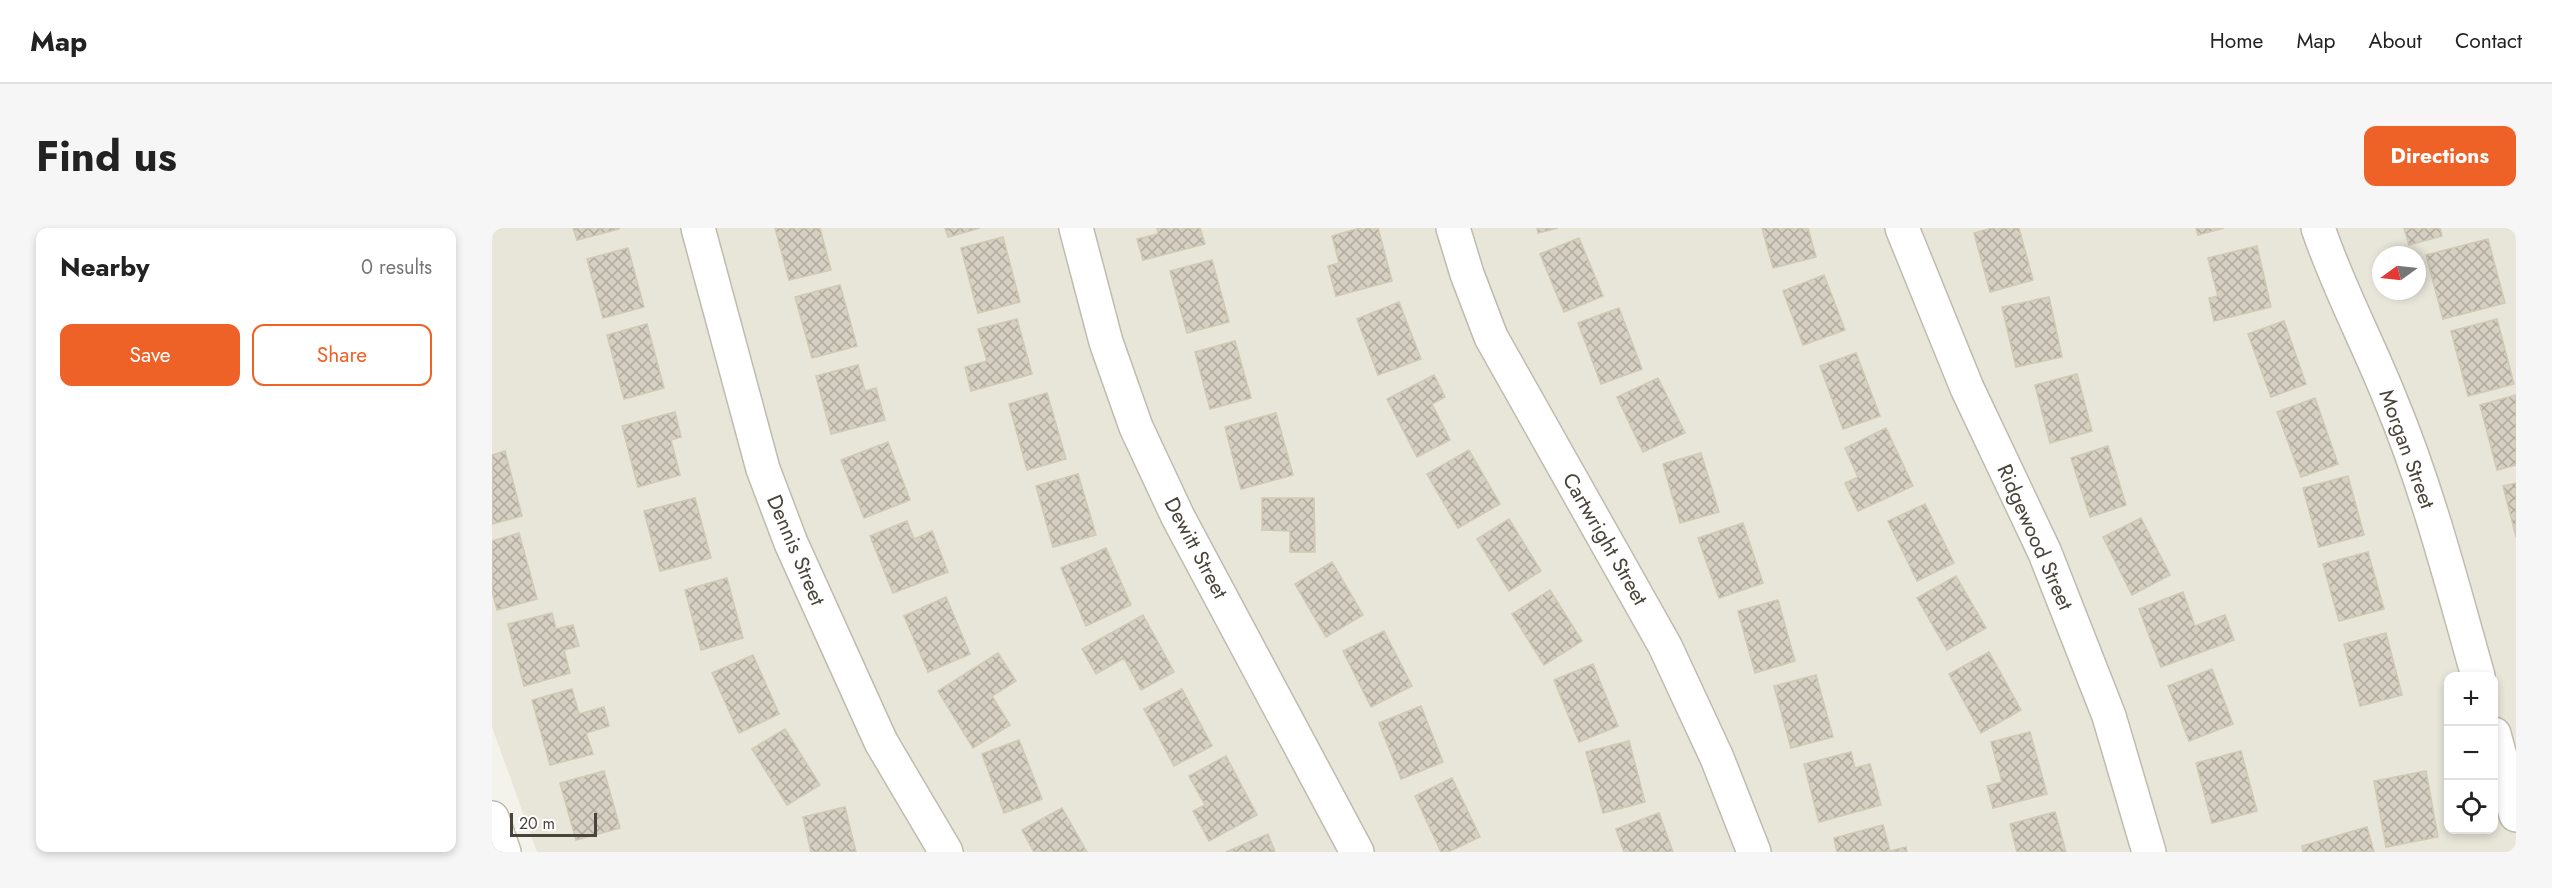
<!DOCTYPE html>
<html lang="en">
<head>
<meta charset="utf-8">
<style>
	body { margin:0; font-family:Jost,sans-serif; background:#f6f6f6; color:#222 }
	.controls { position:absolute; right:18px; bottom:18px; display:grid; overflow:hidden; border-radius:12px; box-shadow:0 3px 9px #0003 }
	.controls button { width:54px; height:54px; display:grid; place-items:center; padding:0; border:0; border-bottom:2px solid #e0e0e0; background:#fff; color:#222; font:30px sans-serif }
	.compass { position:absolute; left:1880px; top:18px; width:54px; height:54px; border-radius:50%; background:#fff; box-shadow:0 3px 9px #0003; rotate:255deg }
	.scale { position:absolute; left:18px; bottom:15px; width:87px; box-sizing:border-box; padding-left:6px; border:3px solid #484439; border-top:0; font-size:16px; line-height:21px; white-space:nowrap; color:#484439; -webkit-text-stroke:4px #fff; paint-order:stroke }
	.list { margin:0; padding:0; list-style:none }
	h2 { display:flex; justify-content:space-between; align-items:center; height:78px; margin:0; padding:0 24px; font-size:26px }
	h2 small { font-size:20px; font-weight:400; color:#767676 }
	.actions { display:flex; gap:12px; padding:18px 24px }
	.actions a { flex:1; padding:14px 0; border:2px solid #ee6228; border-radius:12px; text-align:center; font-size:21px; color:#ee6228 }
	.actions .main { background:#ee6228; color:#fff }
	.icon { flex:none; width:33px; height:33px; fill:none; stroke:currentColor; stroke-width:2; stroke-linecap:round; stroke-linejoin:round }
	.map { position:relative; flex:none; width:2024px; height:624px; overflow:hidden; border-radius:12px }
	header { display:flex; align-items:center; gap:36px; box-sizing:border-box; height:84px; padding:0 30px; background:#fff; border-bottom:2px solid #e0e0e0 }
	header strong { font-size:28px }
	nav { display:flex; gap:33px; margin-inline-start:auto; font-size:21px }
	.intro { display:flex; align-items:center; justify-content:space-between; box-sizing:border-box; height:144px; padding:0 36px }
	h1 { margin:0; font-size:42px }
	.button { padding:15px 27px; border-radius:12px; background:#ee6228; color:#fff; font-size:21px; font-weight:700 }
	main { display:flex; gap:36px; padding:0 36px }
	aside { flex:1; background:#fff; border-radius:12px; box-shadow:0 3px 9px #0003 }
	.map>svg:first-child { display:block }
	.residential { fill:#e8e5d9; fill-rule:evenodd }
	.building { fill:url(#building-cross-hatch); stroke:#d0c9b4; stroke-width:1.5 }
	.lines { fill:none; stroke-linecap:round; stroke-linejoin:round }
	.minor-casing { stroke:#bfbcad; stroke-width:36 }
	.minor { stroke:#fff; stroke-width:33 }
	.labels { text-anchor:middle; stroke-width:4.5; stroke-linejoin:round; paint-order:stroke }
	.street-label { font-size:21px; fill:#484439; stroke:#fff }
</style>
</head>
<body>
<header>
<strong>Map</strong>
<nav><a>Home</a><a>Map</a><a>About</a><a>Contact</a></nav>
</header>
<div class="intro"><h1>Find us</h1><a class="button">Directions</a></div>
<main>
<aside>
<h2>Nearby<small>0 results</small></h2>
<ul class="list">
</ul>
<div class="actions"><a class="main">Save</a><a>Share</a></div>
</aside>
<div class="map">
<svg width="2024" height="624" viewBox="0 0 2024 624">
	<defs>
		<pattern id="building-cross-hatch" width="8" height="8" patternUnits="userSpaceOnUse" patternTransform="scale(1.5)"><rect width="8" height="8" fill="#d5d0c1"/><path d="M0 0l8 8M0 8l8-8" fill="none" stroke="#afaa9e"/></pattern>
	</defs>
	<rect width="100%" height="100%" fill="#f4f3eb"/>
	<path class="residential" d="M0,0H2024V624H45L0,499ZM1889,27H1925V63H1889ZM1956,448H2002V602H1956Z"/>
	<path class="building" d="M81,0H127V1L85,12Z
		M283,0H328L339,42L297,52Z
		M453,0H488L456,9Z
		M665,0H708L713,16L651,32L645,11L666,6Z
		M868,0H886L900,53L844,68L836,38L847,35L840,8Z
		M1045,0H1066L1046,5Z
		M1270,0H1316L1324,29L1281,40Z
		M1500,0H1527L1541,52L1498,64L1482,5Z
		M1704,0H1732L1706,7Z
		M1912,0H1948L1950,8L1917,17Z
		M511,9L528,74L486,85L469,20Z
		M1087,10L1111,68L1072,84L1048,26Z
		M1996,11L2013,75L1951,91L1934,27Z
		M1765,18L1779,79L1722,93L1717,70L1726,68L1716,30Z
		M136,20L152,79L111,90L95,31Z
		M720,32L737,94L695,105L678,43Z
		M1332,47L1353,102L1311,117L1291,63Z
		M348,57L365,118L320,130L303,69Z
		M1557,69L1570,129L1524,139L1510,79Z
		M907,74L929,131L886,147L865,91Z
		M1127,80L1150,141L1109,156L1086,95Z
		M525,91L540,146L479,163L473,139L495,133L486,101Z
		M2005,91L2022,156L1976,168L1959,103Z
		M1792,93L1814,156L1779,169L1756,106Z
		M155,96L172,160L132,171L115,107Z
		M743,113L759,170L718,181L703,124Z
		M1364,125L1388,188L1351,201L1328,138Z
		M366,137L373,163L384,160L393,192L339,206L324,148Z
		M1585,146L1600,203L1558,215L1543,157Z
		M942,147L953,169L940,176L958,212L925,229L895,171Z
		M1166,150L1193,205L1151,224L1125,169Z
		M555,165L574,231L535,242L517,176Z
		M2024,167V237L2005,242L1988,177Z
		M1823,170L1846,236L1809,249L1785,184Z
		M183,184L189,209L179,212L188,247L146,259L130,198Z
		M784,185L801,247L749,261L733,199Z
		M1394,200L1421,258L1366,283L1353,255L1366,249L1353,220Z
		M396,214L418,272L372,290L349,232Z
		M1616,218L1634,277L1598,289L1579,230Z
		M977,222L1008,276L966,300L935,246Z
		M13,223L30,288L0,296V227Z
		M1209,225L1227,284L1188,295L1171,236Z
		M586,246L604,307L561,319L544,258Z
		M1856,248L1872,307L1827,319L1811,260Z
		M2024,255V309L2011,258Z
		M203,270L219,330L168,343L152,283Z
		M770,270H822L823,324H798V303L770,302Z
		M1433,276L1462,335L1425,353L1396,293Z
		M1649,290L1678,347L1640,367L1611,309Z
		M1017,291L1049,343L1017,363L985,311Z
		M415,293L422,311L440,303L456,344L401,365L378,308Z
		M1251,295L1271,355L1227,370L1206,310Z
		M27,305L45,371L5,382L0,363V313Z
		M614,320L639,377L594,398L569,340Z
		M1876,324L1892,381L1847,393L1831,336Z
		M840,334L871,387L834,409L803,356Z
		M1464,348L1494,400L1455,422L1425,370Z
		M235,350L251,410L209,422L193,362Z
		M1058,362L1090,413L1052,437L1020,386Z
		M1691,364L1703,398L1733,387L1742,412L1669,439L1647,381Z
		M454,369L478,426L436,444L412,388Z
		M1286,372L1303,433L1263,445L1246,383Z
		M60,385L64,401L81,397L87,418L72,422L78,445L32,458L16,396Z
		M651,387L682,444L649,462L632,430L604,446L590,421Z
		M892,403L920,458L879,479L851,423Z
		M1894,405L1910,467L1868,478L1852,416Z
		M1497,424L1529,482L1489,505L1457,446Z
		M506,425L524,453L500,468L518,497L481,520L446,463Z
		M261,427L287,486L247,505L220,445Z
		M1101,436L1126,498L1087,514L1062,452Z
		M1720,441L1741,496L1697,513L1676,458Z
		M1324,447L1341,509L1299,520L1282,458Z
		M80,461L87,486L112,479L117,498L94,505L101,526L58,537L40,472Z
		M690,461L720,518L682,538L652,481Z
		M929,478L951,534L909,551L887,495Z
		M293,501L328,557L295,577L260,521Z
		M1538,504L1555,566L1501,580L1495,558L1510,554L1499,514Z
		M527,512L550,571L512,585L490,526Z
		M1137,513L1153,574L1111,585L1094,524Z
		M1749,523L1765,583L1720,595L1704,535Z
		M1359,524L1363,540L1378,536L1389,577L1327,594L1312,536Z
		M734,528L765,587L717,613L701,583L713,577L697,548Z
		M112,543L128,600L84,612L68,555Z
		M1934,543L1946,609L1894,619L1882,553Z
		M960,550L988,609L956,624H949L923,568Z
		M353,579L364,624H319L311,589Z
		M570,580L595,624H542L530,602Z
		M1563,584L1574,624H1525L1518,596Z
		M1167,585L1181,624H1132L1124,601Z
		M1391,597L1398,623L1414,619L1415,624H1345L1342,610Z
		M1875,599L1882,624H1811L1810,618Z
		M776,606L783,624H734Z"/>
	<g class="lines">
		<g class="minor-casing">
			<path id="minor" d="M206,0L271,241L299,315L389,514L454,624
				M584,0L614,114L644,199L686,289L865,624
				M961,0L975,46L999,109L1173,418L1225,530L1262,624
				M1410,0L1475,160L1553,325L1617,488L1657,624
				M1826,0C1846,59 1876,115 1899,173C1936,262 1960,356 1986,448
				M2002,506L2024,587
				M0,590L12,624"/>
		</g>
		<use href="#minor" class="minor"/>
	</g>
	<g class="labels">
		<g class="street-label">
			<text transform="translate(1915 221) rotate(70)" y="7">Morgan Street</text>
			<text transform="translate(1543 309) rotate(66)" y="7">Ridgewood Street</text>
			<text transform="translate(1113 311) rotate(60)" y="7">Cartwright Street</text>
			<text transform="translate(704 320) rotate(62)" y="7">Dewitt Street</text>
			<text transform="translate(304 322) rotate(67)" y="7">Dennis Street</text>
		</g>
	</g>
</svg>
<div class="controls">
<button>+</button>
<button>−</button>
<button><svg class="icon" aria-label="locate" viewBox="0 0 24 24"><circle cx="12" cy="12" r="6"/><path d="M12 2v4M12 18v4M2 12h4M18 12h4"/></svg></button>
</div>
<svg class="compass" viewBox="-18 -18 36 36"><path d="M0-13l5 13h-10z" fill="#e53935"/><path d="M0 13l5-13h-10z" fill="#767676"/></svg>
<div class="scale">20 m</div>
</div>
</main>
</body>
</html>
